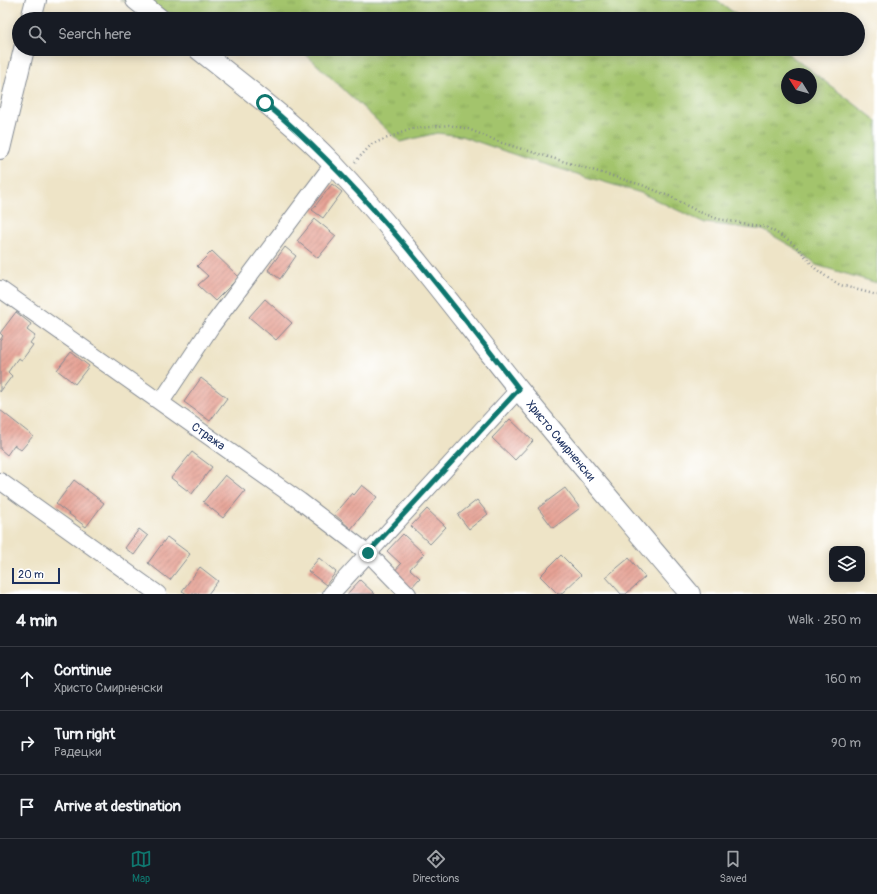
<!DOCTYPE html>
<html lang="en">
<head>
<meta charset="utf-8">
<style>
	body { margin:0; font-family:Pangolin,sans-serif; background:#20242c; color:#f1f3f6 }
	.controls { position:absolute; right:12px; bottom:12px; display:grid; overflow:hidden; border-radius:8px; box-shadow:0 2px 10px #0003 }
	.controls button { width:36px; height:36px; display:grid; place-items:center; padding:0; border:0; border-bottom:1px solid #363941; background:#171b24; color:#f1f3f6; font:20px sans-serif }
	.compass { position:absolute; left:781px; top:68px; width:36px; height:36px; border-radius:50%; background:#171b24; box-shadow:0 2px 10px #0003; rotate:307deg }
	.scale { position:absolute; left:12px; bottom:10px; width:48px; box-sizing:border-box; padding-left:4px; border:2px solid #1b2f5e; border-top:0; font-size:11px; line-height:14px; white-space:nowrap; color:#1b2f5e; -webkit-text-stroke:3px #fff; paint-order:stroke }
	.stop { position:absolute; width:12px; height:12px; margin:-9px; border:3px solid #0f766e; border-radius:50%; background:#fff }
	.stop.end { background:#0f766e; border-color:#fff; box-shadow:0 1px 4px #0008 }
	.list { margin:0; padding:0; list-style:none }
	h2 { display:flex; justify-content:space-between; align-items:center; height:52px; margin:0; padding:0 16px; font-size:17px }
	h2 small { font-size:13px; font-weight:400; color:#9ea1a6 }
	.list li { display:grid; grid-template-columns:26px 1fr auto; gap:12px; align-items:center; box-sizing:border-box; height:64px; padding:0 16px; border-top:1px solid #363941 }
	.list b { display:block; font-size:15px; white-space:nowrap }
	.list p { margin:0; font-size:13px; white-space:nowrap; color:#9ea1a6 }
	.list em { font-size:13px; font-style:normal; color:#9ea1a6 }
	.icon { flex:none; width:22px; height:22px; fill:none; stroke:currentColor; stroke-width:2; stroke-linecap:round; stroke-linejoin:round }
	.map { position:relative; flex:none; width:877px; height:594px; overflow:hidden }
	.search { position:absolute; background:#171b24; box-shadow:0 2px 10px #0003; left:12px; right:12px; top:12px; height:44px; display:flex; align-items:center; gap:10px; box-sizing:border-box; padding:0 14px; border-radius:22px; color:#9ea1a6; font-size:15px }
	.sheet { height:244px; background:#171b24 }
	nav { display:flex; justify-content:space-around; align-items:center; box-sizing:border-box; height:56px; border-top:1px solid #363941; background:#171b24; font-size:11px; color:#9ea1a6 }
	nav a { display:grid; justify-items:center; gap:2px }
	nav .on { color:#0f766e }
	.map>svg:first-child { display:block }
	.grass { fill:url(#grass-tufts); stroke:#5f7a65; fill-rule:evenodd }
	.building { fill:url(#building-hatch) }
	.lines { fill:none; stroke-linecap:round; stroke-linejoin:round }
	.minor-casing { stroke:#848a92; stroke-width:18 }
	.tertiary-casing { stroke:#848a92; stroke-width:22 }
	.path { stroke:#848a92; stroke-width:2.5; stroke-dasharray:1 3; stroke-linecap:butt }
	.minor { stroke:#fff; stroke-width:16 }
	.tertiary { stroke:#fff; stroke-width:20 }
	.route { stroke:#0f766e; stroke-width:5 }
	.labels { text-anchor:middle; stroke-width:3.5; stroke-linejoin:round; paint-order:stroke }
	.street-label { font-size:12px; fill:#1b2f5e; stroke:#fff }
</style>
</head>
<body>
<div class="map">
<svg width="877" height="594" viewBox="0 0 877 594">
	<defs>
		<pattern id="grass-tufts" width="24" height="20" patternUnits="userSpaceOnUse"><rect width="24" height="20" fill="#a3c46c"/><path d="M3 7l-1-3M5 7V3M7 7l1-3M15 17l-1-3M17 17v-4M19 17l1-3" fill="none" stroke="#84a05c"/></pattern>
		<pattern id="building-hatch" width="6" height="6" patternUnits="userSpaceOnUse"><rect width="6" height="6" fill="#e6a294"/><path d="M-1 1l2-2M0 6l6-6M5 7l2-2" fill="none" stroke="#ba847c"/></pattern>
	</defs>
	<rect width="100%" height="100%" fill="#fff"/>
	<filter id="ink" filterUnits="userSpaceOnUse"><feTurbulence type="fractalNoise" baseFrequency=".025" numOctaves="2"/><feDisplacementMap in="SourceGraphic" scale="8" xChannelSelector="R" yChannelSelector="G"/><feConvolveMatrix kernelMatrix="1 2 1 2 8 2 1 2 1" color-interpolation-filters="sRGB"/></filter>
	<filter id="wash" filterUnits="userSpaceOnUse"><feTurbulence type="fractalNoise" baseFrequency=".012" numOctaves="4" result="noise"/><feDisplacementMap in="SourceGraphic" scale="16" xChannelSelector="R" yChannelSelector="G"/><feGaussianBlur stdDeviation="0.9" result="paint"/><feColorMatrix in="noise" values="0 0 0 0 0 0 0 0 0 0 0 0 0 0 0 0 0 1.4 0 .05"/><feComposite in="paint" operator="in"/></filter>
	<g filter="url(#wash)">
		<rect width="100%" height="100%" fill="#eee4c7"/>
		<path class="grass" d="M120,0H717L742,19H198L152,9Z
			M300,49H782L877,121V283L816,265L793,247L763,230L705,223L641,193L530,160L461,136L437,133L400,142ZM787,74H811V98H787Z"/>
		<g id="blocks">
			<path class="building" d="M332,184L342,192L323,218L312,210Z
				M315,219L336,236L318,258L297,241Z
				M285,247L296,256L280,279L268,270Z
				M212,251L239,277L215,301L198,285L208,276L197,266Z
				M265,299L292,323L276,340L249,317Z
				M16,312L31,324L27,330L35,336L30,343L33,345L22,360L18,358L8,372L12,376L0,392V340L3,336L0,333Z
				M71,352L89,366L75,384L57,370Z
				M201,378L227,398L210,421L184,402Z
				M0,410L33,436L21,450L14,445L7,455L0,449Z
				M510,419L533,441L515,460L492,438Z
				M192,452L212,467L192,494L171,478Z
				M225,475L245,491L223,518L203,502Z
				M74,480L104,503L86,527L56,504Z
				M362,485L377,497L351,529L334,514L352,493L354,495Z
				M565,488L580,508L553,528L538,508Z
				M477,500L488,514L469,529L458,515Z
				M427,509L446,527L430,544L411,526Z
				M139,529L148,536L134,555L125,548Z
				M403,534L424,554L410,569L420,578L409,590L392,574L401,564L387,551Z
				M167,537L190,554L170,580L148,563Z
				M561,555L581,575L561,594H558L540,576Z
				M319,558L336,572L326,585L308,571Z
				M629,558L645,577L626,594H621L606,577Z
				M200,567L218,581L208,594H187L182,591Z
				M360,580L375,594H347Z"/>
		</g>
	</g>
	<g filter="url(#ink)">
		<use href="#blocks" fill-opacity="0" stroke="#848a92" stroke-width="1"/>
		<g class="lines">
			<g class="minor-casing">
				<g id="minor">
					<path id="s1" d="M0,289L300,501L368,553L408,594"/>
					<path d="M161,402L211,327L333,164"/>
					<path d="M0,481L158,594"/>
					<path d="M331,594L519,389"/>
				</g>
			</g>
			<g class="tertiary-casing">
				<g id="tertiary">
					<path d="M136,0L160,19"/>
					<path d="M31,19L36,0"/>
					<path id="s2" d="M198,49C244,86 292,121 333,164C400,235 458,314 519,390C575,459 633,526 690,594"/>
					<path d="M0,149L24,49"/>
				</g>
			</g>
			<path class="path" d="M355,162L372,144L411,129L449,125L468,129L502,143L642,185L669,196L697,211L718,219L766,227L787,239L799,249L816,269L828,278L840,285L877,295"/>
			<use href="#minor" class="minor"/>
			<use href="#tertiary" class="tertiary"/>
		</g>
	</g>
	<g class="lines" filter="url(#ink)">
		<path class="route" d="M265,103C363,185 441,289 519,389L368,553"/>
	</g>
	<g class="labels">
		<g class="street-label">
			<text dy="4" stroke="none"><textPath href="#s1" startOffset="255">Стража</textPath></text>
			<text dy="4" stroke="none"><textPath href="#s2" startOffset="536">Христо Смирненски</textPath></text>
		</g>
	</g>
</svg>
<div class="controls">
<button><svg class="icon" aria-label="layers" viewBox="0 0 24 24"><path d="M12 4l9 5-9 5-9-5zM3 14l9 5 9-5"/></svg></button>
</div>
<svg class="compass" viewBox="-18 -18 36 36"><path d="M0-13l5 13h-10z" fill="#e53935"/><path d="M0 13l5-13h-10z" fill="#9ea1a6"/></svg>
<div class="scale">20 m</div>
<div class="stop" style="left:265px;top:103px"></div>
<div class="stop end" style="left:368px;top:553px"></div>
<div class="search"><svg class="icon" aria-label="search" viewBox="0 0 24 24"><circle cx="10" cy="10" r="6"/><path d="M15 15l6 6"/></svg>Search here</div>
</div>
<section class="sheet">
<h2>4 min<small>Walk · 250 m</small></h2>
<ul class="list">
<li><svg class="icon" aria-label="ahead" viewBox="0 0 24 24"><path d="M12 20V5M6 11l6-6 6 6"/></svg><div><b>Continue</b><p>Христо Смирненски</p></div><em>160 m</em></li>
<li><svg class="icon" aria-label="right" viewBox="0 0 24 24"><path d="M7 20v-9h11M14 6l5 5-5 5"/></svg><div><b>Turn right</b><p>Радецки</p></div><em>90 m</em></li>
<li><svg class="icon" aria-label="arrive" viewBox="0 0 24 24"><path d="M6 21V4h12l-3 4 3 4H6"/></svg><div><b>Arrive at destination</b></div></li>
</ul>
</section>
<nav>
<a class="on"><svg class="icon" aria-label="map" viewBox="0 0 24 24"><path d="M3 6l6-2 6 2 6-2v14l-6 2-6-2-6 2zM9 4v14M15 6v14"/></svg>Map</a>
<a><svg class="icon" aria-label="directions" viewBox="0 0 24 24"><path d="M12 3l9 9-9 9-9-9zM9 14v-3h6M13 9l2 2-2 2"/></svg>Directions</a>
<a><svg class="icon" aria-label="saved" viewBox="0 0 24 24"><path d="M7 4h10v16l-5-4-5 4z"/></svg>Saved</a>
</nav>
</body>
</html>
